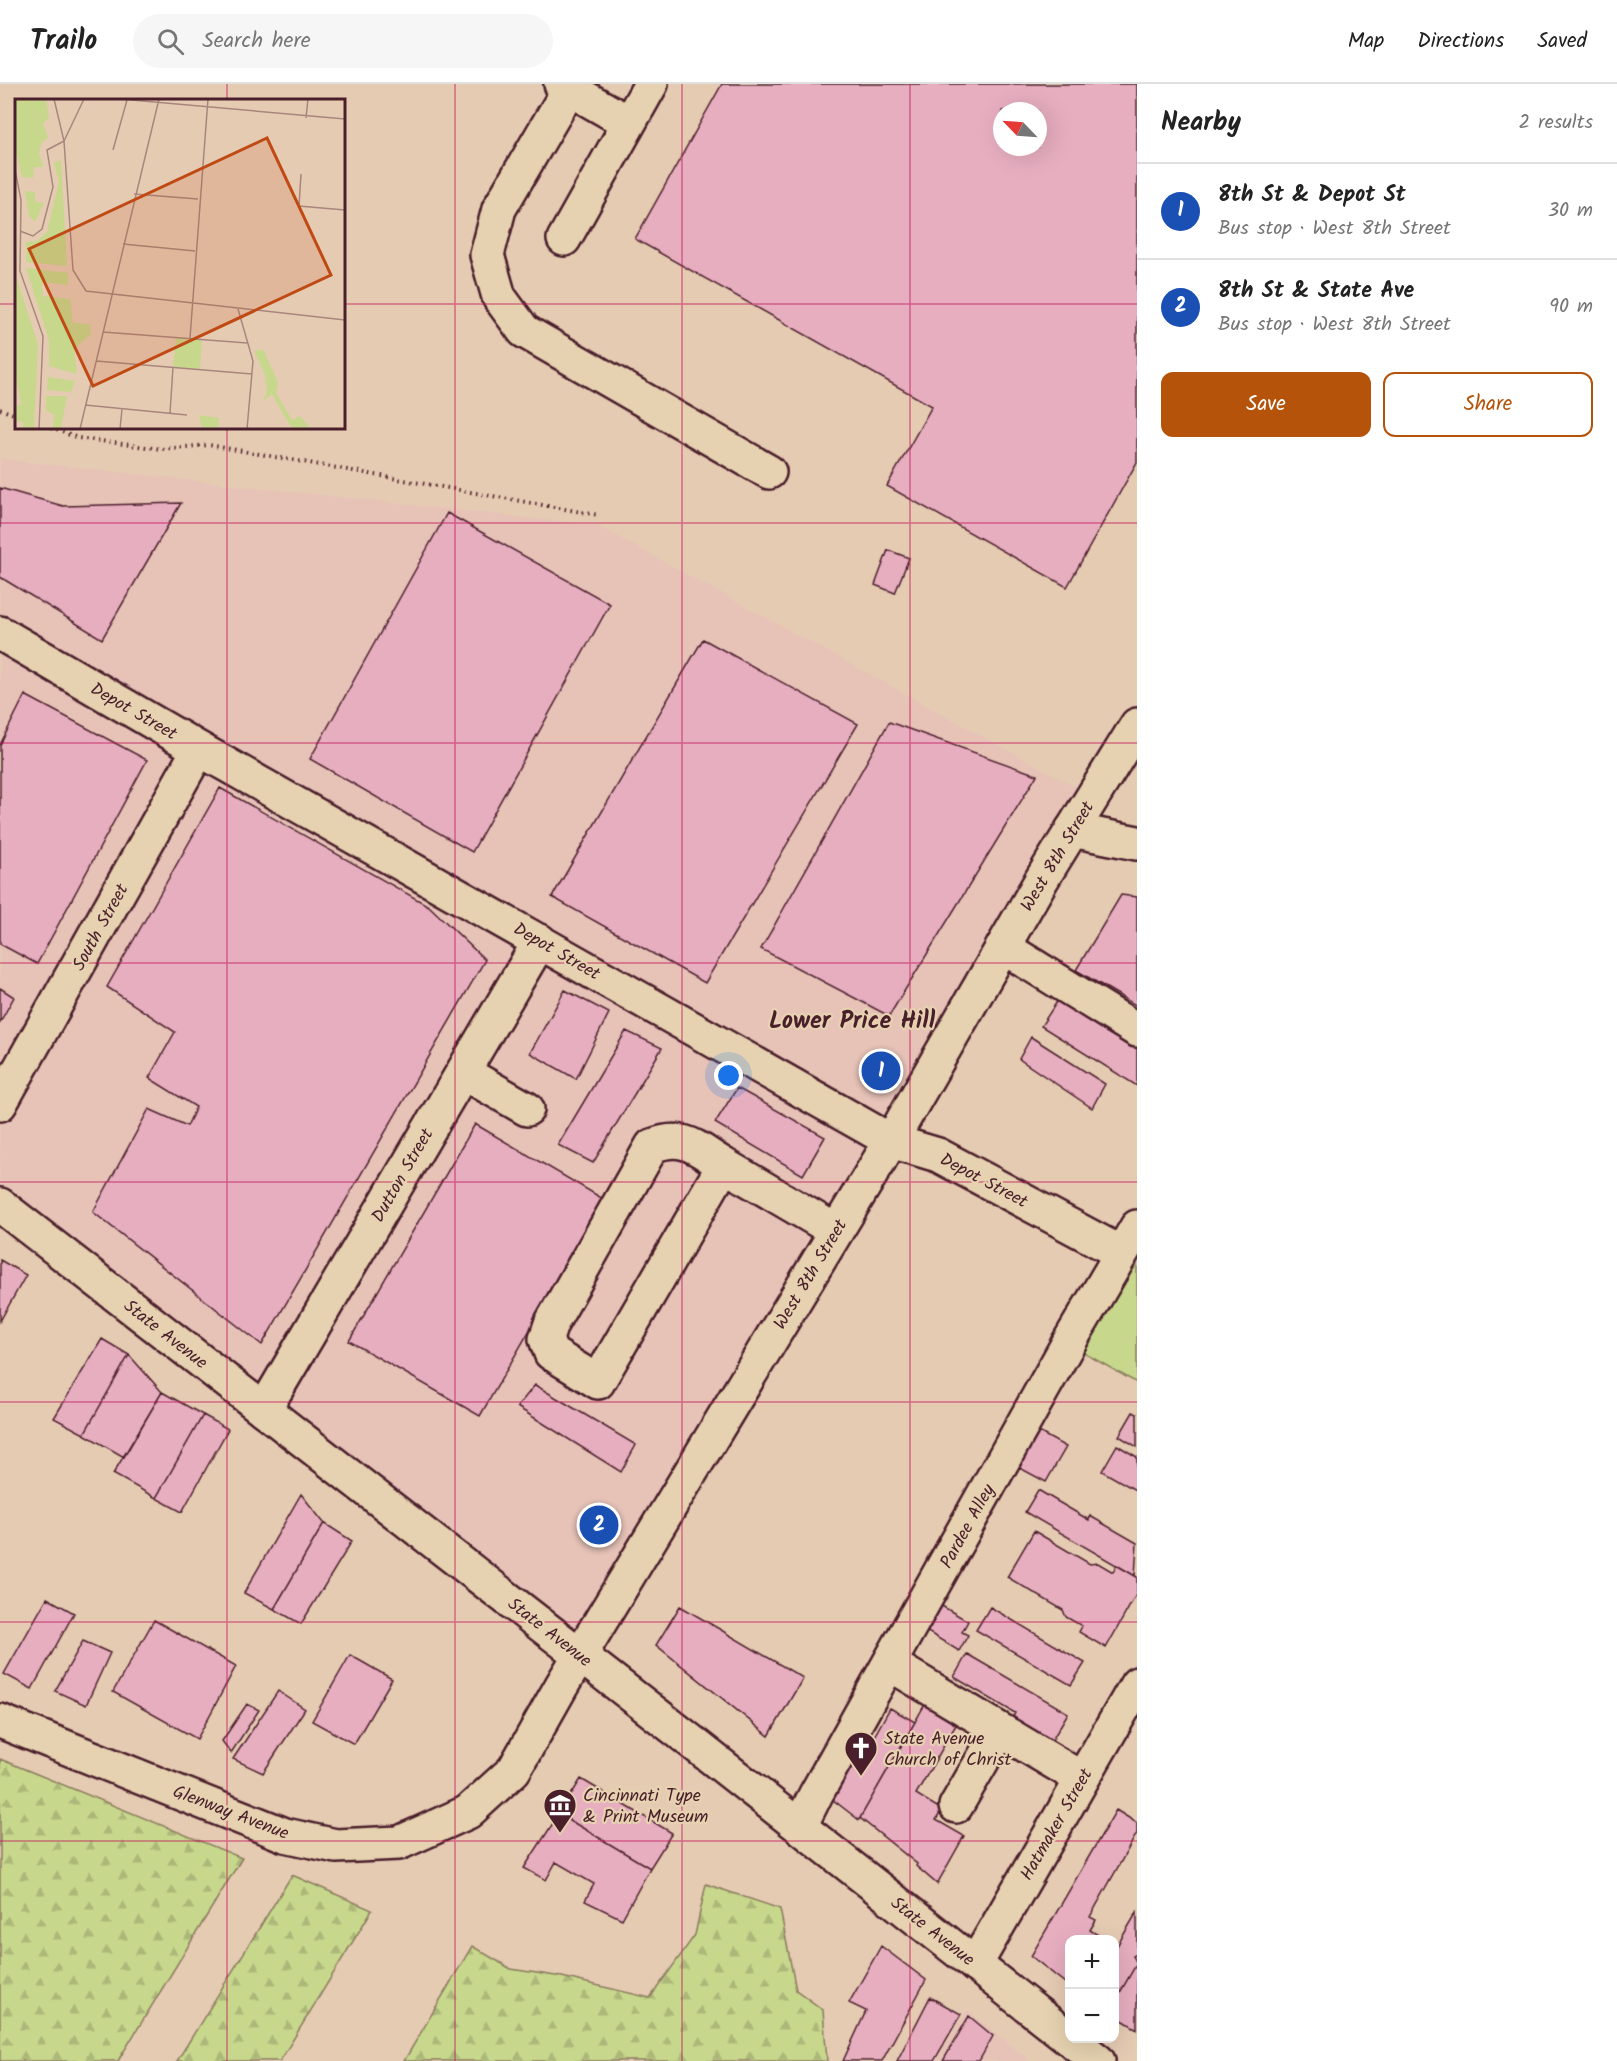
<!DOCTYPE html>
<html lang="en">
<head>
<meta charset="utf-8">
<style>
	body { margin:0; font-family:Kalam,sans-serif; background:#f6f6f6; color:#222 }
	.controls { position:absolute; right:18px; bottom:18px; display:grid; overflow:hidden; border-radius:12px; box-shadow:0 6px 24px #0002 }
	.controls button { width:54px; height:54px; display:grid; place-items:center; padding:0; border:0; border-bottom:2px solid #e0e0e0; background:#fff; color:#222; font:30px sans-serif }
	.compass { position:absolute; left:993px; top:18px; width:54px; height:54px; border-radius:50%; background:#fff; box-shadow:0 6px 24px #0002; rotate:295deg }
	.you { position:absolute; left:729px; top:992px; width:21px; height:21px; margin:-15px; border:4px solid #fff; border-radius:50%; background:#1a73e8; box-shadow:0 0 0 9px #1a73e833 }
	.badge { display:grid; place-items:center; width:39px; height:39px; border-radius:50%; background:#b45309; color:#fff; font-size:20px; font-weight:700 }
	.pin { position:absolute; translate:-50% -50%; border:3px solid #fff; box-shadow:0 2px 6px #0006 }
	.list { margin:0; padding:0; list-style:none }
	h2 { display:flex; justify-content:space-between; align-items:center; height:78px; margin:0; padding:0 24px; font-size:26px }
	h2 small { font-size:20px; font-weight:400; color:#767676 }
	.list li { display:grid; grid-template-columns:39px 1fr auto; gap:18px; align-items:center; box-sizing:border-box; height:96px; padding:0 24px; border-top:2px solid #e0e0e0 }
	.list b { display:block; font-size:22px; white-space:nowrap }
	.list p { margin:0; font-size:20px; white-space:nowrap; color:#767676 }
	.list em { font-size:20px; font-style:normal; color:#767676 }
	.actions { display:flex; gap:12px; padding:18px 24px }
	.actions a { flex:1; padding:14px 0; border:2px solid #b45309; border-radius:12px; text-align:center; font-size:21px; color:#b45309 }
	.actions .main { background:#b45309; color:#fff }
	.icon { flex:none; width:33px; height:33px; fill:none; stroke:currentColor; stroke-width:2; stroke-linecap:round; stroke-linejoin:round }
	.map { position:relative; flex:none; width:1137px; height:1977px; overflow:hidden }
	header { display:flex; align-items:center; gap:36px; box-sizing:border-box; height:84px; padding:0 30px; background:#fff; border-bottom:2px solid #e0e0e0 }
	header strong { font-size:28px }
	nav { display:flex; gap:33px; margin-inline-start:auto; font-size:21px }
	.search { width:420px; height:54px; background:#f6f6f6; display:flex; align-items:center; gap:15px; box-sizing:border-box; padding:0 21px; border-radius:33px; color:#767676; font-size:22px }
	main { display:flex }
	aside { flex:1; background:#fff }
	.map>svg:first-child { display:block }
	.built { fill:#e6c2b7 }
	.forest { fill:url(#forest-firs); stroke:#887b5c; stroke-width:1.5 }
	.green { fill:#c7d78c; stroke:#887b5c; stroke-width:1.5 }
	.building { fill:#e7aec0; stroke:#4a1f2b; stroke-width:1.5; fill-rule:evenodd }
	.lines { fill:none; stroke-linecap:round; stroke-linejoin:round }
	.minor-casing { stroke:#4a1f2b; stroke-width:38 }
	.major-casing { stroke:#4a1f2b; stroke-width:38 }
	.path { stroke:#4a1f2b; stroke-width:4; stroke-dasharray:1.5 4.5; stroke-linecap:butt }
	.minor { stroke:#e6d2b0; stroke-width:33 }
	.major { stroke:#e6d2b0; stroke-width:33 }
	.grid { fill:none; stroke:#c2185b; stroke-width:1.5; stroke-opacity:0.55 }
	.labels { text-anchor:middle; stroke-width:4.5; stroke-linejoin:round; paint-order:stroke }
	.street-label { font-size:18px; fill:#4a1f2b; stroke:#e6d2b0 }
	.poi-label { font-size:18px; fill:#4a1f2b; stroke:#e6d2b0; text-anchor:start }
	.district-label { font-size:24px; font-weight:bold; fill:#4a1f2b; stroke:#e6d2b0 }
	.inset-road { fill:none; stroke:#a8867d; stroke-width:1.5 }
	.view { fill:#c04a14; fill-opacity:0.15; stroke:#c04a14; stroke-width:3 }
	.inset-edge { fill:none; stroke:#4a1f2b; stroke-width:3 }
</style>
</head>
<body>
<header>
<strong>Trailo</strong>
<div class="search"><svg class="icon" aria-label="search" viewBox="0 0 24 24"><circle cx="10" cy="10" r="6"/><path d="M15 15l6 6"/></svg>Search here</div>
<nav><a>Map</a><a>Directions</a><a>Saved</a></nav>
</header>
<main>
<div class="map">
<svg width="1137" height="1977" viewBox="0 0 1137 1977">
	<defs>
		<pattern id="forest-firs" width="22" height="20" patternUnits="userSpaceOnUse" patternTransform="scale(1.5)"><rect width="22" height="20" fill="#c7d78c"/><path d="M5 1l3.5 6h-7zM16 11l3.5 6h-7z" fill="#acb879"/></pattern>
	</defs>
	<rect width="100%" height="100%" fill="#e6cbb3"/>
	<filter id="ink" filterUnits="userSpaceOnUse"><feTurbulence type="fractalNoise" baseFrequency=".0167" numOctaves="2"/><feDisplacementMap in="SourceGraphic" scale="12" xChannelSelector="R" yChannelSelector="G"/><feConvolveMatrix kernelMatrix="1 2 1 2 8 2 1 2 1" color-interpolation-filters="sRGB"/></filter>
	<g filter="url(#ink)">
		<path class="built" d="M0,375L598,442L1090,711L580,1573L0,1121Z
			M967,1926L1030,1977H936Z"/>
		<path class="forest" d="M0,1675L242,1774L118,1977H0Z
			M292,1791L372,1826L280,1977H177Z
			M706,1800L780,1825L796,1906L823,1926L827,1977H404L472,1862L511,1885L562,1893L650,1914L695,1851Z"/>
		<path class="green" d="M1137,1143V1299L1068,1260Z"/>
		<path class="building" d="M722,0H1137V378L1067,503L887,402L932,322L635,155ZM1002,27H1038V63H1002Z
			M0,404L63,422L181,419L102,555L0,493Z
			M447,429L610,520L472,768L310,675Z
			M888,466L909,474L895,509L875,501Z
			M703,555L858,640L705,899L552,813Z
			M25,611L147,676L37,880L0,860V661Z
			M889,638L1037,691L889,932L761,865Z
			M220,704L429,822L485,876L262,1261L93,1128L149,1025L187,1042L196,1023L149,994L175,948L107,903Z
			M1121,811L1137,813V922L1076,886Z
			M0,904L14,913L0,938Z
			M565,906L609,929L576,995L530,969Z
			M1060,913L1137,961V1002L1041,942Z
			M626,947L662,964L593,1079L558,1061Z
			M1031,953L1105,1000L1092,1024L1019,975Z
			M737,1004L825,1053L803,1091L715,1039Z
			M475,1040L605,1116L480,1332L349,1257Z
			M0,1176L26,1191L0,1237Z
			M102,1255L129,1271L84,1350L54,1334Z
			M129,1271L162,1308L124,1373L84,1350Z
			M535,1301L636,1361L621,1388L517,1323Z
			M162,1308L203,1331L156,1414L113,1390Z
			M1133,1328L1137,1330V1363L1119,1352Z
			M203,1331L228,1345L182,1428L156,1414Z
			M1037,1347L1066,1363L1046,1398L1018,1383Z
			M1117,1361L1137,1373V1407L1102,1387Z
			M1038,1406L1089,1436L1090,1432L1137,1459L1135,1492L1025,1428Z
			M301,1410L324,1439L274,1525L244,1509Z
			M324,1439L352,1457L301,1540L274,1525Z
			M1034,1447L1090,1480L1098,1479L1113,1488L1117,1481L1137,1493V1509L1106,1564L1079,1548L1082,1542L1066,1533L1063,1526L1007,1493Z
			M47,1514L74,1529L32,1605L4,1590Z
			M940,1521L968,1537L962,1548L968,1551L959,1567L926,1547Z
			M680,1522L803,1594L769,1652L656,1561Z
			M990,1523L1085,1579L1071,1601L976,1546Z
			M154,1536L236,1582L197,1655L113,1608Z
			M83,1557L110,1569L86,1621L55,1607Z
			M967,1570L1068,1629L1048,1663L1009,1640L1015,1629L954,1593Z
			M350,1571L392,1595L354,1660L312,1637Z
			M278,1607L305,1625L263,1689L233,1675Z
			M928,1615L960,1634L916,1710L942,1726L936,1736L964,1752L937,1800L916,1782L917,1780L860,1734Z
			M247,1620L259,1626L231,1669L222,1657Z
			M890,1624L915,1638L859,1736L828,1712L854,1668L862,1674Z
			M581,1695L672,1749L650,1784L559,1730Z
			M1116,1726L1137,1739V1749L1090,1833L1096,1836L1090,1846L1106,1856H1070V1903L1031,1872Z
			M559,1730L650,1784L622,1835L585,1817L594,1800L556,1778L546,1796L524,1784Z
			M1137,1828V1870L1133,1872L1137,1879L1114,1919V1860L1117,1862Z
			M881,1862L926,1896L882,1977H843L866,1927L849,1919Z
			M1137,1879V1945L1114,1931V1919Z
			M930,1913L961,1930L934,1977H897Z
			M969,1932L993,1952L979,1977H943Z"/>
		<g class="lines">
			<g class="minor-casing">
				<path id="minor" d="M561,0L629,39
					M572,0L499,125L487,171L499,213L524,247L769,388
					M564,155L651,0
					M0,549L199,665L891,1057L938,1071L1121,1169
					M1072,746L1137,759
					M1003,863L1137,946
					M463,988L527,1025
					M0,1020L199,665
					M724,1081C697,1065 685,1049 652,1062L551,1240L546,1255L551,1269L598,1298L724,1081L836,1147
					M264,1326L540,857
					M890,1580L1082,1695
					M956,1722L1000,1646
					M800,1742L816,1710L1068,1260L1137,1143
					M975,1881L1137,1600"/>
			</g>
			<g class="major-casing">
				<path id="major" d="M0,1121L683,1651L1098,1977
					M0,1637L285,1751L336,1762L399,1759L468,1728L514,1686L562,1601L891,1057L1042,795L1137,641"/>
			</g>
			<path class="path" d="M0,325L16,331
				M51,344L78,354L161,365L209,361L598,431"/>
			<use href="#minor" class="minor"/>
			<use href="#major" class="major"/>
		</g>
	</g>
	<path class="grid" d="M227,0V16M455,0V1977M682,0V1977M910,0V1977M0,220H16M344,220H1137M227,344V1977M0,439H1137M0,659H1137M0,879H1137M0,1098H1137M0,1318H1137M0,1538H1137M0,1757H1137"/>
	<defs>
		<g id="church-pin" transform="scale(1.725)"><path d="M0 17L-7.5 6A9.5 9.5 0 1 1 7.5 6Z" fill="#4a1f2b" stroke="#e6d2b0"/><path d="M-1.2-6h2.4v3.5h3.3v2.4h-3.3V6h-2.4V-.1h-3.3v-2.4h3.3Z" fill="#fff"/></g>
		<g id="museum-pin" transform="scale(1.725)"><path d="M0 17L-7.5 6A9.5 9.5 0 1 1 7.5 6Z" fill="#4a1f2b" stroke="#e6d2b0"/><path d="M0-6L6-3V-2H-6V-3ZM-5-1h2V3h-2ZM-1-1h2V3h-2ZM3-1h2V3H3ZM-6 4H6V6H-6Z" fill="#fff"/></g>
	</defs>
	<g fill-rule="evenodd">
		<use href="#church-pin" x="861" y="1664"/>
		<use href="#museum-pin" x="560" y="1721"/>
	</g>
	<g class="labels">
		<g class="street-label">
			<text transform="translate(134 627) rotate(30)" y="6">Depot Street</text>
			<text transform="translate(1057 772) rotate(-59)" y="6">West 8th Street</text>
			<text transform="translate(100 843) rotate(-61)" y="6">South Street</text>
			<text transform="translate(557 867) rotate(30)" y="6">Depot Street</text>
			<text transform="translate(402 1091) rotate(-60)" y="6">Dutton Street</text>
			<text transform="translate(984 1096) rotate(28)" y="6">Depot Street</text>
			<text transform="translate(810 1190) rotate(-59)" y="6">West 8th Street</text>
			<text transform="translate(166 1250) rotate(38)" y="6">State Avenue</text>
			<text transform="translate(967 1442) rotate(-61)" y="6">Pardee Alley</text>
			<text transform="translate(550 1548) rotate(38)" y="6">State Avenue</text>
			<text transform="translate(231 1728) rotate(21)" y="6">Glenway Avenue</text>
			<text transform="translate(1056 1740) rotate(-60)" y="6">Hatmaker Street</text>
			<text transform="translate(933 1847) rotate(38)" y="6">State Avenue</text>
		</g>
		<g class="poi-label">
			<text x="884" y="1660">State Avenue<tspan x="884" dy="21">Church of Christ</tspan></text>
			<text x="583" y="1717">Cincinnati Type<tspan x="583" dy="21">&amp; Print Museum</tspan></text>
		</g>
		<g class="district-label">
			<text x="852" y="944">Lower Price Hill</text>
		</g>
	</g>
	<g transform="translate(15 15)">
		<rect width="330" height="330" fill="#e6cbb3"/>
		<path d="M0,0H31L34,18L28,25L33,38L26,45L24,54L28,68H19L18,79L7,78L0,48ZM46,61L52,167L11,163V143L22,142L32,133L44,83L39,64ZM10,92L20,93V103L29,104L20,123L14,117ZM11,169L53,174V186L27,183L28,197L55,200L58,224L75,225L76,235L59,250L62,275L34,267V241ZM0,175L23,245L19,330H8V323L0,322V306H6L0,272ZM248,250L263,283L261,294L277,321L285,317L296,330H277L257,295L248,302L252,292L250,276L239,252ZM33,278L60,282L56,293L32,291ZM31,297H52L46,330H38L39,316L31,311Z" fill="#c7d78c"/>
		<path d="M161,238L187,241L185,270L158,268ZM184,316L204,319L203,330H187Z" fill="#c7d78c"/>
		<path class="inset-road" d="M39,0L49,42L58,171L71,192L330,221M105,0L330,20M291,19L293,0M49,42L69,0M98,51L112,1M0,71L6,101L5,172L28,237L24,330M286,75L284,107L330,111M119,95L183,100M5,132L18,137L27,130L38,88L32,51L49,42M108,145L180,152M223,210L238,262L232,330M88,233L232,244M175,239L193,0M81,262L237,275M70,306L172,316M155,314L158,268M65,330L144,0M105,330L107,310"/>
		<path class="view" d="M252,39L316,176L78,287L14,150Z"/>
		<rect width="330" height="330" class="inset-edge"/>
	</g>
</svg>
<div class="controls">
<button>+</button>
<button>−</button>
</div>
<svg class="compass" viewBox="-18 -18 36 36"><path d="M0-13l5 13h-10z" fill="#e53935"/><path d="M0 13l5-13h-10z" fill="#767676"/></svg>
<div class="you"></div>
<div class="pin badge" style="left:881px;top:987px;background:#1a4fb4">1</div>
<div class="pin badge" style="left:599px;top:1441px;background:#1a4fb4">2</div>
</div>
<aside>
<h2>Nearby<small>2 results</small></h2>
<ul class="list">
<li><span class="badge" style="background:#1a4fb4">1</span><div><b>8th St &amp; Depot St</b><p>Bus stop · West 8th Street</p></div><em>30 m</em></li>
<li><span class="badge" style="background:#1a4fb4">2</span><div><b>8th St &amp; State Ave</b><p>Bus stop · West 8th Street</p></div><em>90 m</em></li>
</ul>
<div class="actions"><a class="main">Save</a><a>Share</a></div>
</aside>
</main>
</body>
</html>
